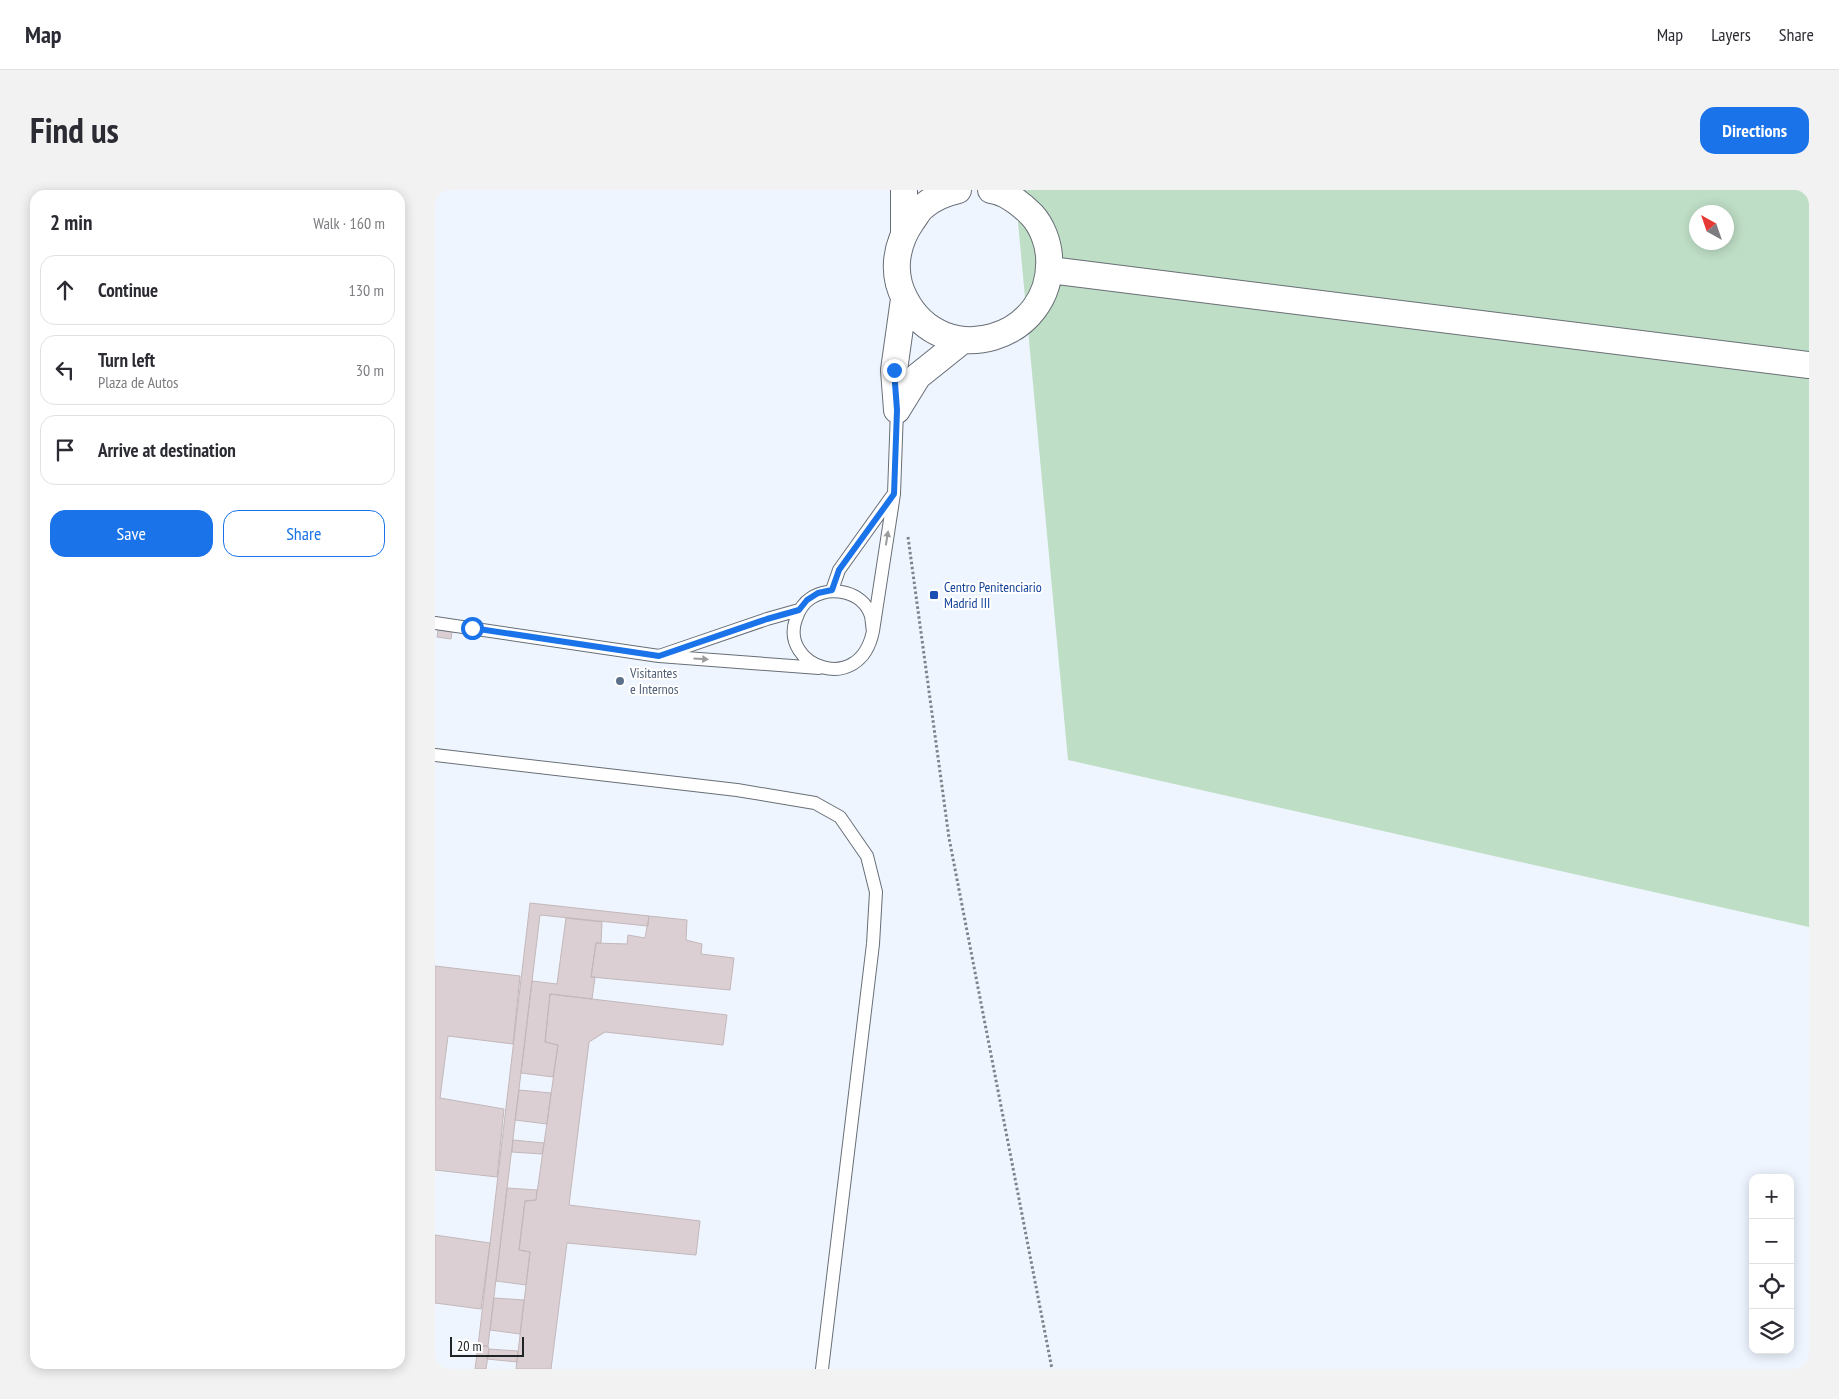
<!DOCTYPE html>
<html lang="en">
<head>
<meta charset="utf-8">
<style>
	body { margin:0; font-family:"PT Sans Narrow",sans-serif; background:#f2f2f3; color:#2b2b33 }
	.controls { position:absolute; right:15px; bottom:15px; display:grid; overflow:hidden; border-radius:10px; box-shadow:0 2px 12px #0003 }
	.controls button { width:45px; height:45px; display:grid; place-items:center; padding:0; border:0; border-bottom:1px solid #e1e1e2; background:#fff; color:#2b2b33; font:25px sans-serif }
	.compass { position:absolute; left:1254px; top:15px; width:45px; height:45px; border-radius:50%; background:#fff; box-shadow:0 2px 12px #0003; rotate:320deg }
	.scale { position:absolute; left:15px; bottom:12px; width:74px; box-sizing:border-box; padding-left:5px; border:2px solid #202326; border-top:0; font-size:14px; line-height:18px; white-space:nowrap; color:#202326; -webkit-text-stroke:4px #fff; paint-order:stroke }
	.stop { position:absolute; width:15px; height:15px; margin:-11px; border:4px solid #1a73e8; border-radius:50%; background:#fff }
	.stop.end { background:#1a73e8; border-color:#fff; box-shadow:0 1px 5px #0008 }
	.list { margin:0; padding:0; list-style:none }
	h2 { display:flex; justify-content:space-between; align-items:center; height:65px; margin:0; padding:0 20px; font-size:21px }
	h2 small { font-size:16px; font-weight:400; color:#7c7c81 }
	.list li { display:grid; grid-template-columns:32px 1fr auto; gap:15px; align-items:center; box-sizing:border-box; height:70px; margin:0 10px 10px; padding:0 10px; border:1px solid #e1e1e2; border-radius:15px }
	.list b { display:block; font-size:19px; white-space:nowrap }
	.list p { margin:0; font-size:16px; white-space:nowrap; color:#7c7c81 }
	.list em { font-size:16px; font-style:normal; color:#7c7c81 }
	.actions { display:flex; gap:10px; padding:15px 20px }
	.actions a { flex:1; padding:11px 0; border:1px solid #1a73e8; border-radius:15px; text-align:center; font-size:18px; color:#1a73e8 }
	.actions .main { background:#1a73e8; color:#fff }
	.icon { flex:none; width:28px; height:28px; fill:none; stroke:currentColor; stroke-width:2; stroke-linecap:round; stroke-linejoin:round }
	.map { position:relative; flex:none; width:1374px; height:1179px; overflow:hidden; border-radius:15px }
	header { display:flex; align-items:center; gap:30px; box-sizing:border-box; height:70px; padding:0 25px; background:#fff; border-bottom:1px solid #e1e1e2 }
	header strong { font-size:24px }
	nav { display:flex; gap:28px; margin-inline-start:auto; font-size:18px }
	.intro { display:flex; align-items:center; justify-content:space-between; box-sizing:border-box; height:120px; padding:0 30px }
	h1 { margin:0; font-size:35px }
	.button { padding:12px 22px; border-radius:15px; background:#1a73e8; color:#fff; font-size:18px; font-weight:700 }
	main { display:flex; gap:30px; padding:0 30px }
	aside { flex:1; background:#fff; border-radius:15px; box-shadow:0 2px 12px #0003 }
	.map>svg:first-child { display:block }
	.green { fill:#bfdec6; fill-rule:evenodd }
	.building { fill:#dbcfd3; stroke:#c3b7ba }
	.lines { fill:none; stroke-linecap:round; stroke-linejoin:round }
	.service-casing { stroke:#686e76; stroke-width:14 }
	.minor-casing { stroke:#686e76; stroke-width:28 }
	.path { stroke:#7e8389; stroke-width:3; stroke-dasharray:2.5 2.5; stroke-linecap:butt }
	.service { stroke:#fff; stroke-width:12 }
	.minor { stroke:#fff; stroke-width:26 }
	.oneway { fill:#9b9c9d }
	.route { stroke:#1a73e8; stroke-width:6 }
	.transit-dot { fill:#1a4fb4; stroke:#fff; stroke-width:2 }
	.service-dot { fill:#5c6f8a; stroke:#fff; stroke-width:2 }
	.labels { text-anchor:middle; stroke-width:4; stroke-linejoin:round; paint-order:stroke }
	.transit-label { font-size:14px; fill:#164399; stroke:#fff; text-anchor:start }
	.service-label { font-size:14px; fill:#4e5e75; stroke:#fff; text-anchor:start }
</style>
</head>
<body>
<header>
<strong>Map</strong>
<nav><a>Map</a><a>Layers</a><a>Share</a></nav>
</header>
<div class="intro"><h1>Find us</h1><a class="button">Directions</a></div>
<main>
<aside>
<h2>2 min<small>Walk · 160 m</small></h2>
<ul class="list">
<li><svg class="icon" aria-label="ahead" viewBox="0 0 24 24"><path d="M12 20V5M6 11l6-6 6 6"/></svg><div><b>Continue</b></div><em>130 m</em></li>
<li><svg class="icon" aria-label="left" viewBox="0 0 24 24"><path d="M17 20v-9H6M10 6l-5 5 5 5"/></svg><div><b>Turn left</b><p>Plaza de Autos</p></div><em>30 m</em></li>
<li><svg class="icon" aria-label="arrive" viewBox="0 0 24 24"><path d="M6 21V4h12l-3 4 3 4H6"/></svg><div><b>Arrive at destination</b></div></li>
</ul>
<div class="actions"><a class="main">Save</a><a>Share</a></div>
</aside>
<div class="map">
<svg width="1374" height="1179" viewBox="0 0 1374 1179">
	<rect width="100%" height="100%" fill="#eef5fe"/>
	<path class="green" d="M580,0H1374V737L633,570ZM1262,22H1292V52H1262Z"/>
	<path class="building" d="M3,440L17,442L16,449L2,447Z
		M95,713L214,726L213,736L105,725L53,1156H43Z
		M214,726L252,730L251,750L267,754L266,764L299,768L295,800L156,787L161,753L192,754L193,745L210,748Z
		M131,728L167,732L166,753H161L156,787H160L157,809L115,804L110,852L123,855L118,887L86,883L97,791L122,794Z
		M0,776L85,786L78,854L13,846L5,908L69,919L62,987L0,980Z
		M115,804L292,825L288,855L170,842L154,852L134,1015L265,1031L261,1065L132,1053L116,1179H81L95,1062L84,1060L90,1011L101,1010L123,855L110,852Z
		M84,900L116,903L112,934L80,930Z
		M78,950L109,953L107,964L77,962Z
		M72,998L102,1000L101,1010L90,1011L84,1060L95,1062L91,1095L61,1091Z
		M0,1045L55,1053L46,1119L0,1113Z
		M59,1108L89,1110L85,1144L55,1140Z
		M43,1156H53L54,1159L51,1179H40Z
		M54,1159L83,1161L82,1172L52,1169Z"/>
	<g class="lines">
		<g class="service-casing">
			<path id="service" d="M397,400L404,380L457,306
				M364,420L332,429L224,466L384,478
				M0,433L224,466
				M438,441C437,436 437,431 436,426C428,401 396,395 376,408C368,413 364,420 361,429C344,476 425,507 438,441L459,304L462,220
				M0,565L302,600L380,613L405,627L432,666L441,702L438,754L387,1179"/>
		</g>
		<g class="minor-casing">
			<path id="minor" d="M523,0C510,3 498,8 489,16C484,19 481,26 477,31C461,54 456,83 470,109C508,183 620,150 614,66C613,52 607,36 597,25C586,14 572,2 556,0
				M469,43V0
				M615,80L1374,175
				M462,220L459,180L469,109
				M462,220L483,186L528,150"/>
		</g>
		<path class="path" d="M473,347L514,648L617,1179"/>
		<use href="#service" class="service"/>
		<use href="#minor" class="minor"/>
	</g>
	<defs><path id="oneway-solid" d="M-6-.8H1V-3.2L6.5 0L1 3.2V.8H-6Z" transform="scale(1.25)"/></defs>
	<g class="oneway">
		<use href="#oneway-solid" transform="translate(452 348) rotate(-81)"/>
		<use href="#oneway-solid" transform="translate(266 469) rotate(4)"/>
	</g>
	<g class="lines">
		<path class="route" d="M37,438L224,466L332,429L364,420L372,410L383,403L397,400L404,380L459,304L462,220L459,180"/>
	</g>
	<rect class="transit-dot" x="494" y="400" width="10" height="10" rx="2.5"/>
	<circle class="service-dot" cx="185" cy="491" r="5"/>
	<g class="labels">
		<g class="transit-label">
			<text x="509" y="402">Centro Penitenciario<tspan x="509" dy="16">Madrid III</tspan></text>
		</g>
		<g class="service-label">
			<text x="195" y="488">Visitantes<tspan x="195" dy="16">e Internos</tspan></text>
		</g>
	</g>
</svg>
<div class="controls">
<button>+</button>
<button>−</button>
<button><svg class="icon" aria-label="locate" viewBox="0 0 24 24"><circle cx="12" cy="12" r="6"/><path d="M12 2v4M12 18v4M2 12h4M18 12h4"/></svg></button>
<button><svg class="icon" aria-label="layers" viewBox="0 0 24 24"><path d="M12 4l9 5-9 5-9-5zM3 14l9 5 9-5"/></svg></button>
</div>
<svg class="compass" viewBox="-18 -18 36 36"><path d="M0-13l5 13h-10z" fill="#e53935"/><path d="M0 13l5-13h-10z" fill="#7c7c81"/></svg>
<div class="scale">20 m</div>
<div class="stop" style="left:37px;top:438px"></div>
<div class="stop end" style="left:459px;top:180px"></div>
</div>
</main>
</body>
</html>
